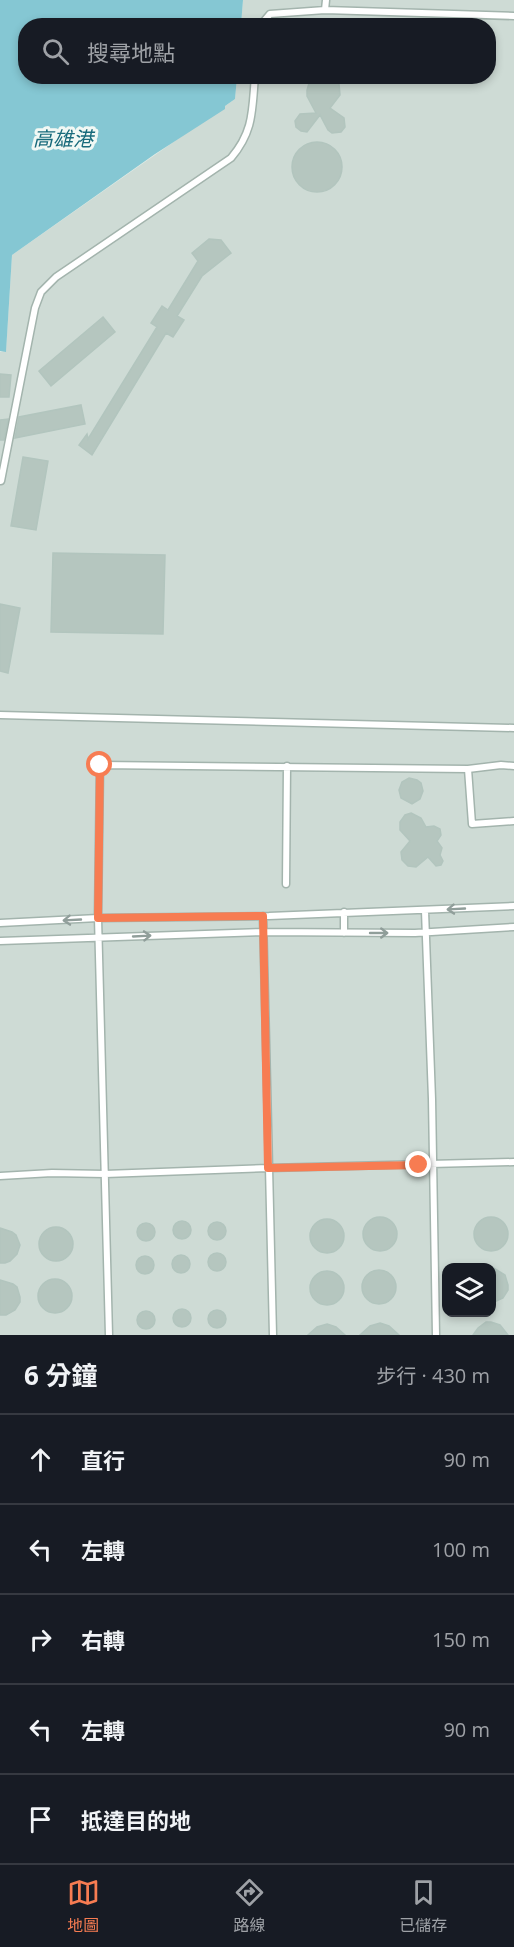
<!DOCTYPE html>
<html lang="zh-TW">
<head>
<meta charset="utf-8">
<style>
	body { margin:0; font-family:"Open Sans","Noto Sans TC",sans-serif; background:#242831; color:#f1f3f6 }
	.controls { position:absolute; right:18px; bottom:18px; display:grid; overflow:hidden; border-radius:12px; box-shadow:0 3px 9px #0003 }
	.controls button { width:54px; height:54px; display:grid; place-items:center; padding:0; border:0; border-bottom:2px solid #363941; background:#171b24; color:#f1f3f6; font:30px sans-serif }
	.stop { position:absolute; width:18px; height:18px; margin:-14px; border:4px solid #f77c52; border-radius:50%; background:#fff }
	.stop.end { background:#f77c52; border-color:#fff; box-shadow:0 2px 6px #0008 }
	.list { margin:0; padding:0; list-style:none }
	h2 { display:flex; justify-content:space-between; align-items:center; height:78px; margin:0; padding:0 24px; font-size:26px }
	h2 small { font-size:20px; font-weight:400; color:#9ea1a6 }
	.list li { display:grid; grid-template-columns:39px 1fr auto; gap:18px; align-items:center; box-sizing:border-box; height:90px; padding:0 24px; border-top:2px solid #363941 }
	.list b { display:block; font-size:22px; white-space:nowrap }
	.list em { font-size:20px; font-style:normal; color:#9ea1a6 }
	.icon { flex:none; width:33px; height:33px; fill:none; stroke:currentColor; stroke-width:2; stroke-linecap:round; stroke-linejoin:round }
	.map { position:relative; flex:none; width:514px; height:1335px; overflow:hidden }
	.search { position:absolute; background:#171b24; box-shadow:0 3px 9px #0003; left:18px; right:18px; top:18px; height:66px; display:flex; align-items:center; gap:15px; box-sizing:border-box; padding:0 21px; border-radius:24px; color:#9ea1a6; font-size:22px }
	.sheet { height:528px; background:#171b24 }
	nav { display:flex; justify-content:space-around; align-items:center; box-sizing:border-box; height:84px; border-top:2px solid #363941; background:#171b24; font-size:16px; color:#9ea1a6 }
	nav a { display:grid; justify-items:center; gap:3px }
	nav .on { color:#f77c52 }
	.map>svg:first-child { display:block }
	.built { fill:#cedbd5; fill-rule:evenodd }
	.water { fill:#85c7d3 }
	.building { fill:#b5c6bf; stroke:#b2c5be; stroke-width:1.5 }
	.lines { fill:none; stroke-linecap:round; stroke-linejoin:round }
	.lane-casing { stroke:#a3b4ad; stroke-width:9 }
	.lane { stroke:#fff; stroke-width:6 }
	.oneway { stroke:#909e9a }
	.route { stroke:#f77c52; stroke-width:8 }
	.labels { text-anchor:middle; stroke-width:6; stroke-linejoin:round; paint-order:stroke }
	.water-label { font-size:20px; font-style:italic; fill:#186a7b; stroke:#f1f8f4 }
</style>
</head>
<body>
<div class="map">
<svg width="514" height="1335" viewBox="0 0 514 1335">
	<rect width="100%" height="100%" fill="#e0ece6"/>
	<path class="built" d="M243,0H514V1335H0V352L6,351L12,255L235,99L237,77L488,76V26L241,25ZM446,1268H492V1312H446Z"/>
	<path class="water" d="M0,0H243L241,25L26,26V76L237,77L235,99L225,106V109L155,154L12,255L6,352L0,351Z"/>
	<path class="building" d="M314,76H333L339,84L340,95L330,108L344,118L345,127L341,132L332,133L328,130L320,115L307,132L301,131L296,127L295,121L300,114L316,113L307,96V90L310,80Z
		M292 167a25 25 0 1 1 50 0a25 25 0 1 1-50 0Z
		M209,239L221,240L231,253L202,276L177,316L184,320L173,337L166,333L92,455L79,445L87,434L88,439L157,327L151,323L162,306L168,310L198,261L192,253Z
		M103,317L115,332L51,386L39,371Z
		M0,374L11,375L9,397H0Z
		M81,405L85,424L15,438L19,417Z
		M8,419L4,440H0V420Z
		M23,457L48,461L36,530L11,526Z
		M53,553L165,555L163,634L51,632Z
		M0,604L20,608L8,673L0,671Z
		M409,778L417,780L421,783L423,791L420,799L412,804L401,798L399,790L402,782Z
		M411,813L421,818L426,827L434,826L440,829L441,835L437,841L442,848L440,855L443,861L441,865L436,866L428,857L416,867L408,866L402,860L401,852L410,841L400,830V822L405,815Z
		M363 1234a17 17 0 1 1 34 0a17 17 0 1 1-34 0Z
		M474 1234a17 17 0 1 1 34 0a17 17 0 1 1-34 0Z
		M310 1236a17 17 0 1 1 34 0a17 17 0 1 1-34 0Z
		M173 1230a9 9 0 1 1 18 0a9 9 0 1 1-18 0Z
		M208 1231a9 9 0 1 1 18 0a9 9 0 1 1-18 0Z
		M137 1232a9 9 0 1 1 18 0a9 9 0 1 1-18 0Z
		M39 1244a17 17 0 1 1 34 0a17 17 0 1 1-34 0Z
		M0,1228L12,1232L16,1235L20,1245L17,1254L10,1261L5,1263H0Z
		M208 1262a9 9 0 1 1 18 0a9 9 0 1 1-18 0Z
		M172 1264a9 9 0 1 1 18 0a9 9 0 1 1-18 0Z
		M136 1265a9 9 0 1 1 18 0a9 9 0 1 1-18 0Z
		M492,1267L505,1275L508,1285V1290L503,1298L492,1303Z
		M362 1287a17 17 0 1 1 34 0a17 17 0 1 1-34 0Z
		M310 1288a17 17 0 1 1 34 0a17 17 0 1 1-34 0Z
		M38 1296a17 17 0 1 1 34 0a17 17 0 1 1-34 0Z
		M0,1280L13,1284L17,1287L20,1297V1302L15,1310L6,1315H0Z
		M173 1318a9 9 0 1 1 18 0a9 9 0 1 1-18 0Z
		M208 1319a9 9 0 1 1 18 0a9 9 0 1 1-18 0Z
		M137 1320a9 9 0 1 1 18 0a9 9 0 1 1-18 0Z
		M486,1322H491L500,1325L508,1335H473L478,1328Z
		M380,1323L389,1326L399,1335H360L370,1326Z
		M327,1324L336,1327L345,1335H308L317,1327Z"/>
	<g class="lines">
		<g class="lane-casing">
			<path id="lane" d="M325,10L514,16
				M260,26L270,14L325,10L326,0
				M0,481H1L35,308L41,292L56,277L231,158C254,131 252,110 255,76
				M0,715L514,728
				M468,769L472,824L514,821
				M286,884L287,766
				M425,911L432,1099L436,1335
				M263,916L273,1335
				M0,923L98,918L269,916L514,906
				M344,933V912
				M0,941L263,932L415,933L514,927
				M0,1176L52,1173L105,1174L268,1168L514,1162
				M109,1335L98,918L100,765L468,769L501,765L514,766"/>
		</g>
		<use href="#lane" class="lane"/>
	</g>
	<defs><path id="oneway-shaft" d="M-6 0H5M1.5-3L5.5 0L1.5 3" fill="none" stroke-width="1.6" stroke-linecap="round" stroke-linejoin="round" transform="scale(1.5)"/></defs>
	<g class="oneway">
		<use href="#oneway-shaft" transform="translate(456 909) rotate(177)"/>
		<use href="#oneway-shaft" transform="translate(72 920) rotate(177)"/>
		<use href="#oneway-shaft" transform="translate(379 933)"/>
		<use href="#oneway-shaft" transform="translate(142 936) rotate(-3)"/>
	</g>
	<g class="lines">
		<path class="route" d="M100,765L98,918L263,916L268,1168L419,1165"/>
	</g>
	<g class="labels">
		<g class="water-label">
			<text x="63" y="146">高雄港</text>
		</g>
	</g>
</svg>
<div class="controls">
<button><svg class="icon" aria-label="layers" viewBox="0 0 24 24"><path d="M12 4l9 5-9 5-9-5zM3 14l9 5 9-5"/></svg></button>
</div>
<div class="stop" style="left:100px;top:765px"></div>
<div class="stop end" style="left:419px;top:1165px"></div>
<div class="search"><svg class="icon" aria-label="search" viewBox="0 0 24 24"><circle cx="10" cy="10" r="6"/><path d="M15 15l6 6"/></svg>搜尋地點</div>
</div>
<section class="sheet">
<h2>6 分鐘<small>步行 · 430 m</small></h2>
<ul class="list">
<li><svg class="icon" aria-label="ahead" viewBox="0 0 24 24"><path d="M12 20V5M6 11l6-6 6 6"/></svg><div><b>直行</b></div><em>90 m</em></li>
<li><svg class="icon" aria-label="left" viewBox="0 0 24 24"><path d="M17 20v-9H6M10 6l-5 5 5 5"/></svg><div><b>左轉</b></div><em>100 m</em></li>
<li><svg class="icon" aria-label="right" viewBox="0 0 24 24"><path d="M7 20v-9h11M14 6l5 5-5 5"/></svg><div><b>右轉</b></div><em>150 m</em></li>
<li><svg class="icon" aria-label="left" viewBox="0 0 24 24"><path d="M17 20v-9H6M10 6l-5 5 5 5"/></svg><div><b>左轉</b></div><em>90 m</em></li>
<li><svg class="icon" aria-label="arrive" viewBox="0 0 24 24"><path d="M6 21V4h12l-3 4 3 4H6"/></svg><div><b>抵達目的地</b></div></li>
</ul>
</section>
<nav>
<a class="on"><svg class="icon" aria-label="map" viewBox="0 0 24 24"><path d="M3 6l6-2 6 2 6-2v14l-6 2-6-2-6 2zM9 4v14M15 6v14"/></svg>地圖</a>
<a><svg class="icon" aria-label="directions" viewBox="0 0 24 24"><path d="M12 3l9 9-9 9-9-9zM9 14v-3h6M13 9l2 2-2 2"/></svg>路線</a>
<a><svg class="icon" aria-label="saved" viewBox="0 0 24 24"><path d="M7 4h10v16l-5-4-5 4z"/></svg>已儲存</a>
</nav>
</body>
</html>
